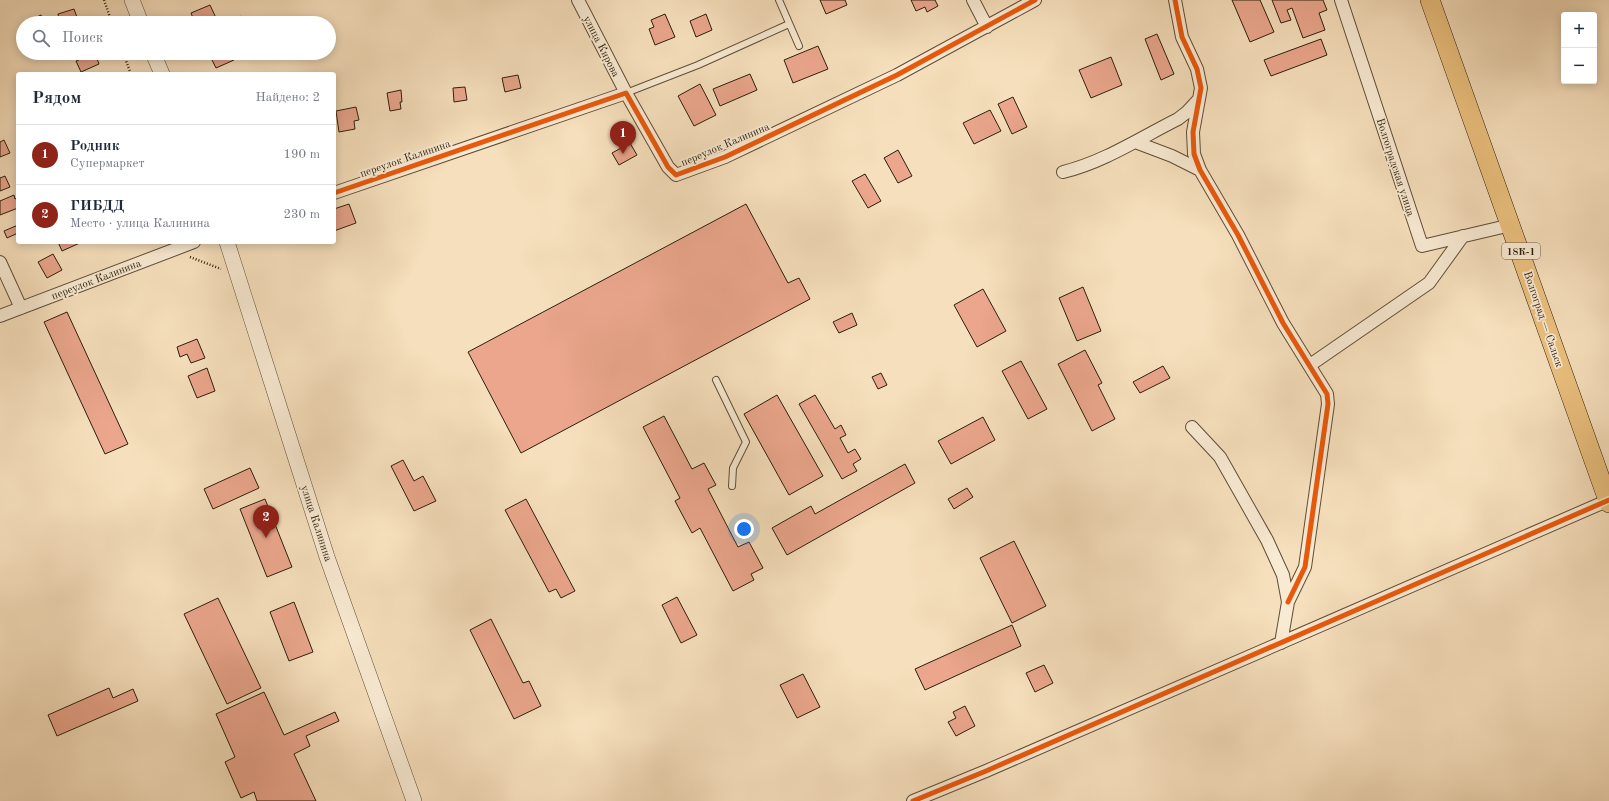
<!DOCTYPE html>
<html lang="ru">
<head>
<meta charset="utf-8">
<style>
	body { margin:0; font-family:"Old Standard TT",serif; background:#f6f6f7; color:#1f2937 }
	.controls { position:absolute; right:12px; top:12px; display:grid; overflow:hidden; border-radius:4px; box-shadow:0 2px 10px #0003 }
	.controls button { width:36px; height:36px; display:grid; place-items:center; padding:0; border:0; border-bottom:1px solid #e0e1e3; background:#fff; color:#1f2937; font:20px sans-serif }
	.you { position:absolute; left:744px; top:529px; width:14px; height:14px; margin:-10px; border:3px solid #fff; border-radius:50%; background:#1a73e8; box-shadow:0 0 0 6px #1a73e833 }
	.badge { display:grid; place-items:center; width:26px; height:26px; border-radius:50%; background:#8f2418; color:#fff; font-size:13px; font-weight:700 }
	.pin { position:absolute; translate:-50% -33px; filter:drop-shadow(0 1px 2px #0008) }
	.pin::after { content:''; position:absolute; top:21px; width:14px; height:12px; background:inherit; clip-path:polygon(0 0,100% 0,50% 100%) }
	.list { margin:0; padding:0; list-style:none }
	h2 { display:flex; justify-content:space-between; align-items:center; height:52px; margin:0; padding:0 16px; font-size:17px }
	h2 small { font-size:13px; font-weight:400; color:#747a83 }
	.list li { display:grid; grid-template-columns:26px 1fr auto; gap:12px; align-items:center; box-sizing:border-box; height:60px; padding:0 16px; border-top:1px solid #e0e1e3 }
	.list b { display:block; font-size:15px; white-space:nowrap }
	.list p { margin:0; font-size:13px; white-space:nowrap; color:#747a83 }
	.list em { font-size:13px; font-style:normal; color:#747a83 }
	.icon { flex:none; width:22px; height:22px; fill:none; stroke:currentColor; stroke-width:2; stroke-linecap:round; stroke-linejoin:round }
	.map { position:relative; flex:none; width:1609px; height:801px; overflow:hidden }
	.search { position:absolute; background:#fff; box-shadow:0 2px 10px #0003; left:16px; top:16px; width:320px; height:44px; display:flex; align-items:center; gap:10px; box-sizing:border-box; padding:0 14px; border-radius:22px; color:#747a83; font-size:15px }
	.panel { position:absolute; background:#fff; box-shadow:0 2px 10px #0003; left:16px; top:72px; width:320px; height:172px; border-radius:4px }
	.map>svg:first-child { display:block }
	.building { fill:#eba68d; stroke:#2c1e0b }
	.lines { fill:none; stroke-linecap:round; stroke-linejoin:round }
	.service-casing { stroke:#5e4e37; stroke-width:8 }
	.minor-casing { stroke:#5e4e37; stroke-width:14 }
	.tertiary-casing { stroke:#5e4e37; stroke-width:16 }
	.primary-casing { stroke:#2c1e0b; stroke-width:20 }
	.path { stroke:#2c1e0b; stroke-width:2.5; stroke-dasharray:1 2; stroke-linecap:butt }
	.service { stroke:#f9ead3; stroke-width:6 }
	.minor { stroke:#f9ead3; stroke-width:12 }
	.tertiary { stroke:#f9ead3; stroke-width:15 }
	.primary { stroke:#ebc07e; stroke-width:19 }
	.cycleway-casing { stroke:#f9ead3; stroke-width:8 }
	.cycleway { stroke:#e8590c; stroke-width:5 }
	.labels { text-anchor:middle; stroke-width:3.5; stroke-linejoin:round; paint-order:stroke }
	.shield { fill:#f9ead3; stroke:#6a5b47; stroke-width:1 }
	.shield-label { font-size:10px; font-weight:bold; fill:#2c1e0b }
	.street-label { font-size:11px; fill:#2c1e0b; stroke:#f9ead3 }
</style>
</head>
<body>
<div class="map">
<svg width="1609" height="801" viewBox="0 0 1609 801">
	<rect width="100%" height="100%" fill="#f6dfbc"/>
	<filter id="stains"><feTurbulence type="fractalNoise" baseFrequency=".005" numOctaves="4"/><feColorMatrix values="0 0 0 0 .2 0 0 0 0 .09 0 0 0 0 .02 0 0 0 .5 -.17"/></filter>
	<radialGradient id="worn" r=".72"><stop offset=".6" stop-color="#630" stop-opacity="0"/><stop offset="1" stop-color="#630" stop-opacity=".3"/></radialGradient>
	<path class="building" d="M820,0H845L847,5L826,14Z
		M911,0H935L938,6L927,12L925,7L916,11Z
		M1232,0H1260L1274,32L1250,42Z
		M1272,0H1323L1327,10L1319,13L1325,30L1303,38L1292,8L1287,10L1291,20L1281,23Z
		M210,5L216,18L203,23H195L191,13Z
		M74,9L78,20L60,23L58,14Z
		M665,14L675,37L655,45L649,29L654,27L651,20Z
		M706,14L712,30L696,37L690,21Z
		M41,15L45,23H24Z
		M241,16L246,23H232Z
		M1157,34L1174,74L1161,80L1145,39Z
		M1321,39L1327,55L1271,76L1264,60Z
		M818,46L828,69L793,83L784,60Z
		M95,53L99,64L81,72L76,61Z
		M217,53H231L234,60L216,68L210,56Z
		M1111,57L1122,85L1091,98L1079,70Z
		M750,74L757,90L720,106L713,89Z
		M518,75L521,88L505,92L502,78Z
		M700,84L716,115L694,126L678,96Z
		M465,87L467,100L454,102L453,88Z
		M401,90L402,102H400L401,109L390,111L387,93Z
		M1013,97L1027,127L1012,134L998,104Z
		M356,107L359,120L354,121L355,129L339,132L336,111Z
		M990,110L1001,131L974,144L963,123Z
		M4,140L10,153L0,157V142Z
		M630,143L637,155L619,165L612,153Z
		M898,150L912,176L898,183L884,158Z
		M865,174L881,201L868,208L852,181Z
		M5,176L10,187L0,191V178Z
		M14,195L15,199L18,197V208L0,215V201Z
		M349,204L356,223L334,231V209Z
		M746,204L788,283L799,278L810,299L521,453L468,352Z
		M18,225V233L7,238L4,231Z
		M58,242H82L62,251Z
		M53,254L62,270L47,278L38,262Z
		M1083,287L1101,331L1077,341L1059,298Z
		M983,289L1006,331L977,347L954,305Z
		M67,312L128,444L105,454L44,322Z
		M852,313L857,325L839,333L833,322Z
		M197,339L205,358L191,363L187,354L180,357L177,347Z
		M1085,350L1102,383L1098,385L1115,419L1092,431L1058,364Z
		M1021,361L1047,409L1028,419L1002,371Z
		M1163,366L1170,378L1140,393L1133,382Z
		M207,368L215,391L197,398L188,376Z
		M881,373L887,385L878,389L872,377Z
		M777,395L823,476L789,495L744,414Z
		M815,395L835,429L841,425L846,435L840,438L848,453L855,449L861,459L853,464L857,471L842,479L799,404Z
		M664,416L692,469L704,463L716,485L708,489L738,547L749,542L763,568L751,574L754,580L733,591L700,528L692,533L675,501L680,498L643,427Z
		M983,417L995,440L951,464L938,441Z
		M403,460L414,481L423,476L436,501L414,511L391,466Z
		M905,464L915,483L787,555L772,528L811,506L815,514Z
		M250,468L259,488L213,509L204,489Z
		M967,488L973,497L954,509L948,499Z
		M265,499L292,567L267,577L240,509Z
		M526,499L575,591L561,598L556,589L549,592L505,510Z
		M1014,541L1046,606L1012,623L980,558Z
		M677,597L697,635L681,643L662,605Z
		M218,598L261,688L227,704L184,614Z
		M294,602L313,652L289,661L270,612Z
		M491,619L523,683L529,681L541,706L514,719L470,630Z
		M1012,625L1021,646L925,690L915,669Z
		M1044,665L1053,683L1035,692L1026,673Z
		M803,674L820,707L797,718L780,685Z
		M109,688L113,698L133,689L138,701L57,736L48,715Z
		M264,692L284,735L335,712L339,721L306,736L310,746L294,754L316,801H257L254,792L241,798L225,762L235,757L216,714Z
		M965,706L975,726L956,736L948,722L956,718L953,712Z"/>
	<g class="lines">
		<g class="service-casing">
			<path id="service" d="M779,0L799,46
				M626,93L698,65L789,24
				M716,380L746,442L733,468L732,486"/>
		</g>
		<g class="minor-casing">
			<path id="minor" d="M578,0L626,93
				M973,0L987,27
				M1175,0L1182,37L1197,69L1201,88L1193,132L1194,154L1200,170L1238,235L1283,323L1327,394L1328,404L1305,567L1288,602
				M1341,0L1422,246L1511,225
				M1135,142L1172,156L1200,170
				M1063,172C1104,162 1140,138 1178,119L1187,112L1199,99
				M334,193L626,93L668,167L676,175L725,157L897,75L1035,0
				M0,262L21,308
				M0,316L194,242
				M1310,365L1429,283L1463,236
				M1192,427L1220,457L1267,540L1283,575L1288,602L1281,643
				M913,801L986,771L1609,500"/>
		</g>
		<g class="tertiary-casing">
			<path id="tertiary" d="M132,0L141,23
				M153,53L162,74
				M227,242L327,557L414,801"/>
		</g>
		<g class="primary-casing">
			<path id="primary" d="M1430,0L1609,503"/>
		</g>
		<path class="path" d="M104,0L112,23
			M123,53L131,74
			M190,257L221,269"/>
		<use href="#service" class="service"/>
		<use href="#minor" class="minor"/>
		<use href="#tertiary" class="tertiary"/>
		<use href="#primary" class="primary"/>
		<g class="cycleway-casing">
			<path id="cycleway" d="M1175,0L1182,37L1197,69L1201,88L1193,132L1194,154L1200,170L1238,235L1283,323L1327,394L1328,404L1305,567L1288,602
				M334,193L626,93L668,167L676,175L725,157L897,75L1035,0
				M913,801L986,771L1609,500"/>
		</g>
		<use href="#cycleway" class="cycleway"/>
	</g>
	<g class="labels">
		<rect class="shield" x="1502" y="243" width="38" height="16" rx="3"/>
		<g class="shield-label">
			<text x="1521" y="255">18К-1</text>
		</g>
		<g class="street-label">
			<text transform="translate(602 46) rotate(63)" y="4">улица Кирова</text>
			<text transform="translate(725 144) rotate(-23)" y="4">переулок Калинина</text>
			<text transform="translate(405 158) rotate(-19)" y="4">переулок Калинина</text>
			<text transform="translate(1396 167) rotate(72)" y="4">Волгоградская улица</text>
			<text transform="translate(96 279) rotate(-21)" y="4">переулок Калинина</text>
			<text transform="translate(1544 319) rotate(71)" y="4">Волгоград — Сальск</text>
			<text transform="translate(317 523) rotate(72)" y="4">улица Калинина</text>
		</g>
	</g>
	<rect width="100%" height="100%" filter="url(#stains)"/>
	<rect width="100%" height="100%" fill="url(#worn)"/>
</svg>
<div class="controls">
<button>+</button>
<button>−</button>
</div>
<div class="you"></div>
<div class="pin badge" style="left:623px;top:154px">1</div>
<div class="pin badge" style="left:266px;top:538px">2</div>
<div class="search"><svg class="icon" aria-label="search" viewBox="0 0 24 24"><circle cx="10" cy="10" r="6"/><path d="M15 15l6 6"/></svg>Поиск</div>
<section class="panel">
<h2>Рядом<small>Найдено: 2</small></h2>
<ul class="list">
<li><span class="badge">1</span><div><b>Родник</b><p>Супермаркет</p></div><em>190 m</em></li>
<li><span class="badge">2</span><div><b>ГИБДД</b><p>Место · улица Калинина</p></div><em>230 m</em></li>
</ul>
</section>
</div>
</body>
</html>
